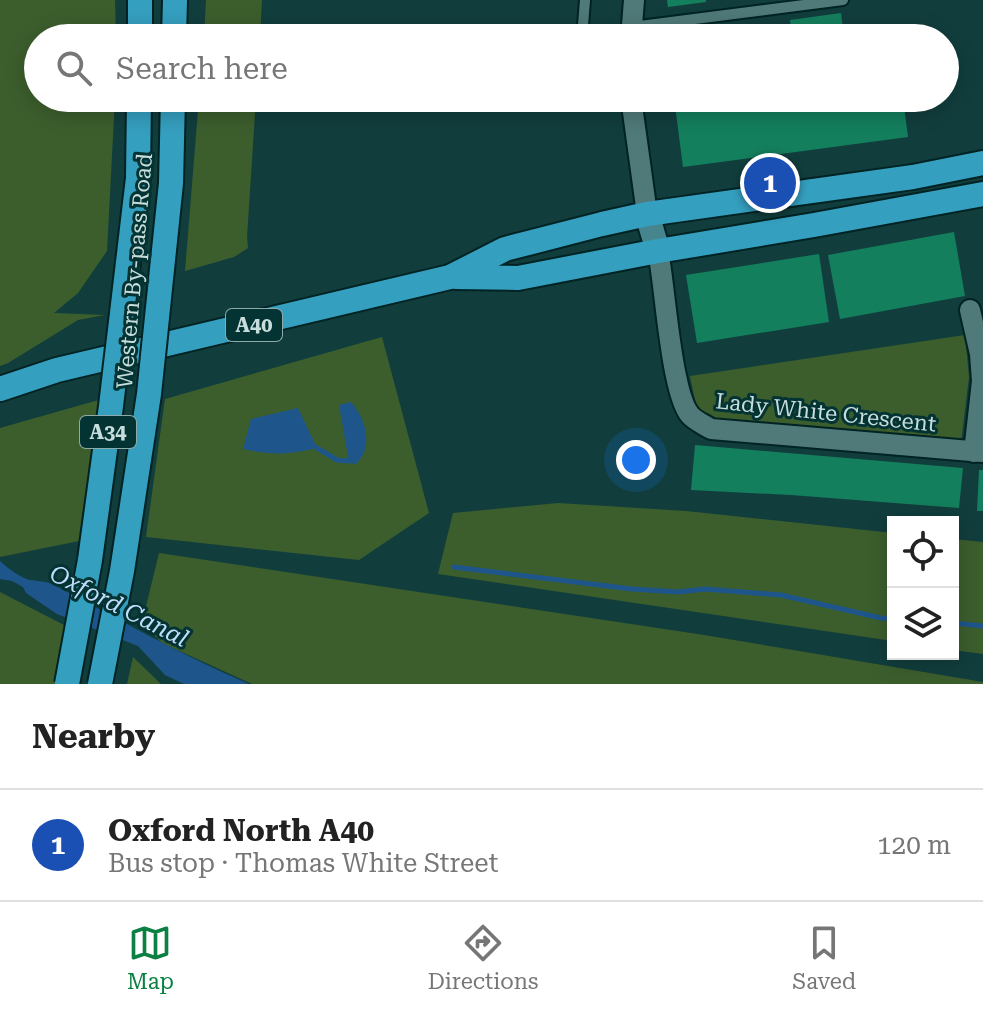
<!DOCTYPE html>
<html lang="en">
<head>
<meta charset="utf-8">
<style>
	body { margin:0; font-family:"Roboto Serif",serif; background:#f2f2f2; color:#222 }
	.controls { position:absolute; right:24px; bottom:24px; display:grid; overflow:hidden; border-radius:0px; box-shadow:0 4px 20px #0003 }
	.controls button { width:72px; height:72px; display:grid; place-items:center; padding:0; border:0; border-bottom:2px solid #e0e0e0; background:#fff; color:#222; font:40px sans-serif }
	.you { position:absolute; left:636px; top:460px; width:28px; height:28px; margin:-20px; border:6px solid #fff; border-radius:50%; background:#1a73e8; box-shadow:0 0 0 12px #1a73e833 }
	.badge { display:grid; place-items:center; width:52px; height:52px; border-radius:50%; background:#0b8043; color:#fff; font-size:26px; font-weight:700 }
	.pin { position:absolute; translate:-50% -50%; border:4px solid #fff; box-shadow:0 2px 8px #0006 }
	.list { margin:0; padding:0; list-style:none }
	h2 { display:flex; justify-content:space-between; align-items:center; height:104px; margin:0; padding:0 32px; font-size:34px }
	h2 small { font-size:26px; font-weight:400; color:#767676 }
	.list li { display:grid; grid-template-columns:52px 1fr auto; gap:24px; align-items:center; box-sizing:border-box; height:112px; padding:0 32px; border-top:2px solid #e0e0e0 }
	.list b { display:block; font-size:30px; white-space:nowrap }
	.list p { margin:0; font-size:26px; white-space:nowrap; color:#767676 }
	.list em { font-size:26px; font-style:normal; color:#767676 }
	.icon { flex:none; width:44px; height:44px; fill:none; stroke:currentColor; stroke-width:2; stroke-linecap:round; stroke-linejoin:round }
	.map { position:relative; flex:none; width:983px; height:684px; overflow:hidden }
	.search { position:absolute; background:#fff; box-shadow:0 4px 20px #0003; left:24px; right:24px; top:24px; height:88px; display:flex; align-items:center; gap:20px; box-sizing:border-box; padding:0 28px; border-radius:44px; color:#767676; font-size:30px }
	.sheet { height:216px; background:#fff }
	nav { display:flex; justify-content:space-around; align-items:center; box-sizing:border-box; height:112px; border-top:2px solid #e0e0e0; background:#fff; font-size:22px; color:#767676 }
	nav a { display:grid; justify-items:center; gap:4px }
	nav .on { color:#0b8043 }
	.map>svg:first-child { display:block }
	.green { fill:#3c5e2d }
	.water { fill:#1e568c }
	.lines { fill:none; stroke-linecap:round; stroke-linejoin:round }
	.stream { stroke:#1e568c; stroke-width:5 }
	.building { fill:#147f5d }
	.lane-casing { stroke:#012323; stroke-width:14 }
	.street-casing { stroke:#012323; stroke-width:24 }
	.secondary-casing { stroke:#012323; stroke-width:28 }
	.highway-casing { stroke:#012323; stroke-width:28 }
	.lane { stroke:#4f7a79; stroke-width:10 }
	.street { stroke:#4f7a79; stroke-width:20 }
	.secondary { stroke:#47858e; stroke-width:24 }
	.highway { stroke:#359fbf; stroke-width:24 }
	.highway-bridge-casing { stroke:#012323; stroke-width:28; stroke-linecap:butt }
	.highway-bridge { stroke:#359fbf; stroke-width:24 }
	.labels { text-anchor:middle; stroke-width:6; stroke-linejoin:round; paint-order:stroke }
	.shield { fill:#033333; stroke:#8caaa9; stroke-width:2 }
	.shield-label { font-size:20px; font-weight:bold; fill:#c7dddc }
	.street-label { font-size:22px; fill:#c7dddc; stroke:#033333 }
	.water-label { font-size:24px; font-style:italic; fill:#c0ddfd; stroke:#033333 }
</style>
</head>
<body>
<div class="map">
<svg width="983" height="684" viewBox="0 0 983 684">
	<rect width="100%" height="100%" fill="#113e3d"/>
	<path class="green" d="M0,0H115L116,38H38V98H115L107,251L78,293L54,313L105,315L78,320L8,363L0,366Z
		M206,0H262L260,38H204Z
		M199,98H256L247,237L248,248L234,257L185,271Z
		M965,335L969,377L961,443L711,422L697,410L690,376Z
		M382,337L429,513L359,560L146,537L165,399Z
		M102,399L84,540L0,557V428Z
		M558,503L686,511L893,533V641L438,574L453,513Z
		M953,539L983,542V654L953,650Z
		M159,553L704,635L983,682V684H252L162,643L142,623Z
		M0,592L68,627L56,684H0Z
		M133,657L161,684H127Z"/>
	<path class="water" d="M351,402C366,419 374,447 356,464L349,463L339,405Z
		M298,408L317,448C290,455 270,455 243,449L251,419Z
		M0,561C9,569 19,577 30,580C38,581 44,581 52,584C117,618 181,655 249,684H184L165,675L138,646L57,614L26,593L23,587L12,581L0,579Z"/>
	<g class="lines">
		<path class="stream" d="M317,448L337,460L349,461
			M454,567L632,589L678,592L705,589L781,595L881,618L893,619
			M953,623L983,626"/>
	</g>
	<path class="building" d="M667,0H706V2L668,7Z
		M841,13L844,38H792L790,20Z
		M723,29L724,38H667V36Z
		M674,98H903L908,137L683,167Z
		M954,232L965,296L840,319L828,255Z
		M819,254L829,322L697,343L686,275Z
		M695,445L963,468L959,508L791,495L691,490Z
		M979,470H983V511H977Z"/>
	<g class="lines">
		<g class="lane-casing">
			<path id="lane" d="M632,27L843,0
				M582,38L585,0"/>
		</g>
		<g class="street-casing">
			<path id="street" d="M631,38L634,0
				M631,98L647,214
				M658,251C665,285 671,393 690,415C695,421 705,425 711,429L983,452
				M970,310L980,354L982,381L974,452"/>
		</g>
		<g class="secondary-casing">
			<path id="secondary" d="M647,214L658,251"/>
		</g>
		<g class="highway-casing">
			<path id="highway" d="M140,38V0
				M174,38L175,0
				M138,178L139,98
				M171,183L173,98
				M456,277L518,278L658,251L814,225L983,194
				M0,389L57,370L450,277L505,249L602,224L647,214L913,177L983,163"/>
		</g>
		<use href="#lane" class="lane"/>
		<use href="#street" class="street"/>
		<use href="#secondary" class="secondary"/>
		<use href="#highway" class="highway"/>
		<g class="highway-bridge-casing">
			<path id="highway-bridge" d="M67,684L90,560L111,406L138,178
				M100,684L122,571L149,394L171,183"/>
		</g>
		<use href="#highway-bridge" class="highway-bridge"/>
	</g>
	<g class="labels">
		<g class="shield">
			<rect x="226" y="309" width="56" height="32" rx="6"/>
			<rect x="80" y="416" width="56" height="32" rx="6"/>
		</g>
		<g class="shield-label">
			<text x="254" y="332">A40</text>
			<text x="108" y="439">A34</text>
		</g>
		<g class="street-label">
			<text transform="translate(134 271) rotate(-85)" y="8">Western By-pass Road</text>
			<text transform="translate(826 412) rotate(6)" y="8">Lady White Crescent</text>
		</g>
		<g class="water-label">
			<text transform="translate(119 606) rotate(27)" y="8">Oxford Canal</text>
		</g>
	</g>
</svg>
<div class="controls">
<button><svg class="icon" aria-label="locate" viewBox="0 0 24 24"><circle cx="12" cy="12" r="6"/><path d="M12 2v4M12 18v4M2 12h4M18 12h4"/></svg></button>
<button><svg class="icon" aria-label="layers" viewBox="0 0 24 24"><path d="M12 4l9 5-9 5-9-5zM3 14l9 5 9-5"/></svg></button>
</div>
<div class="you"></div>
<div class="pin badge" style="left:770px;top:183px;background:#1a4fb4">1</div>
<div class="search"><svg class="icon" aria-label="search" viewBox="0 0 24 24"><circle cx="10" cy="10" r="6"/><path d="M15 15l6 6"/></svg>Search here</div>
</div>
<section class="sheet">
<h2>Nearby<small></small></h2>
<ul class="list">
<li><span class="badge" style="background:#1a4fb4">1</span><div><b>Oxford North A40</b><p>Bus stop · Thomas White Street</p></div><em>120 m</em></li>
</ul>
</section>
<nav>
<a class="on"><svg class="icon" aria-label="map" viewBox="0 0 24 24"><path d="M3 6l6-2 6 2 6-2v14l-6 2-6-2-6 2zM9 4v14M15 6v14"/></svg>Map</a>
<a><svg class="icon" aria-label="directions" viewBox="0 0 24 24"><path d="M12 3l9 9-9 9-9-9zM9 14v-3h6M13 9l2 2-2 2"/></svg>Directions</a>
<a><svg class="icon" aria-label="saved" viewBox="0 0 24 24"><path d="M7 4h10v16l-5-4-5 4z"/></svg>Saved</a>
</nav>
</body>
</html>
